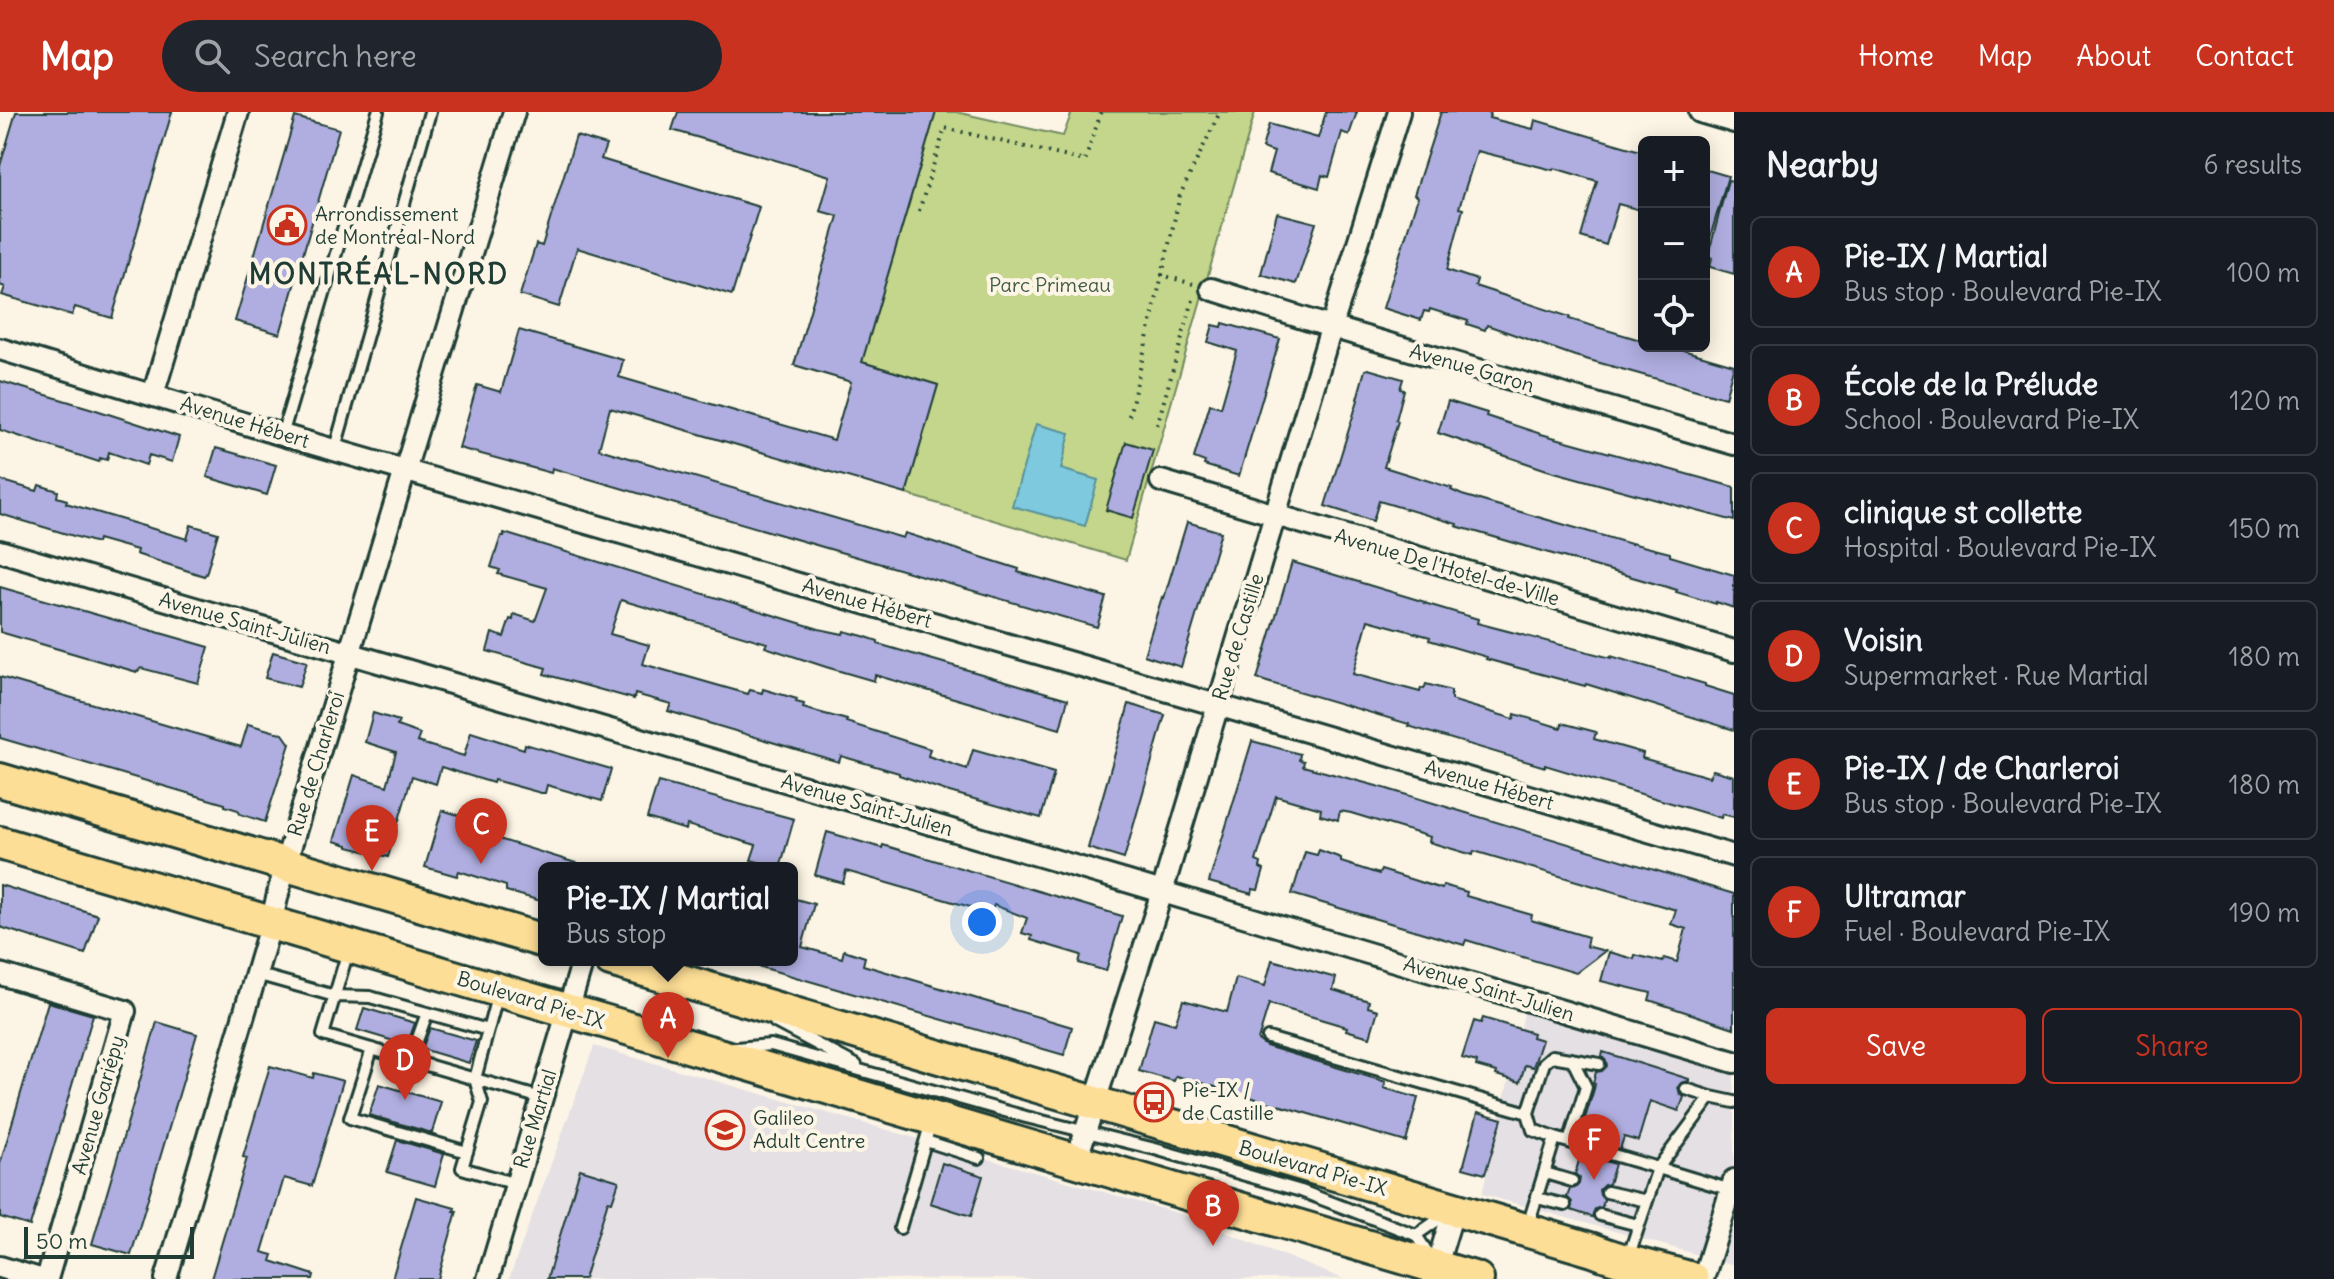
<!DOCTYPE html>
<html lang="en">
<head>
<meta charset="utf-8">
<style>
	body { margin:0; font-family:Delius,sans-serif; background:#20242c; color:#f1f3f6 }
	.controls { position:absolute; right:24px; top:24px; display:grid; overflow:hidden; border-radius:12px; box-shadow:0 4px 20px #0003 }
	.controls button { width:72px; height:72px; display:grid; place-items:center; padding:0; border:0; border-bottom:2px solid #363941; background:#171b24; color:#f1f3f6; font:40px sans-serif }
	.scale { position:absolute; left:24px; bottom:20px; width:170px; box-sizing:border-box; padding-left:8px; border:4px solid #1f3d34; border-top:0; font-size:22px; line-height:28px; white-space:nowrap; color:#1f3d34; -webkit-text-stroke:6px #fcf5e5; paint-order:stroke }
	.you { position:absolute; left:982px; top:810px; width:28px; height:28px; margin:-20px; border:6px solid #fff; border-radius:50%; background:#1a73e8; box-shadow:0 0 0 12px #1a73e833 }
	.badge { display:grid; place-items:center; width:52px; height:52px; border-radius:50%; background:#c8321e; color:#fff; font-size:26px; font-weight:700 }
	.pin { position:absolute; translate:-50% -66px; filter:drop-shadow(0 2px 4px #0008) }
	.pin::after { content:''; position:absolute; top:42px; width:28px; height:24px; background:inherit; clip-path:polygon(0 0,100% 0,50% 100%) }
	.popup { position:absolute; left:538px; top:750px; width:260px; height:104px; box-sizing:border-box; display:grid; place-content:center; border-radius:12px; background:#171b24; filter:drop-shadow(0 2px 6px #0005); font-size:26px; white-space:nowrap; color:#9ea1a6 }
	.popup b { font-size:30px; color:#f1f3f6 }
	.popup::after { content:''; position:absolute; left:50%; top:100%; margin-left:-16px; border:16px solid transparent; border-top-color:#171b24 }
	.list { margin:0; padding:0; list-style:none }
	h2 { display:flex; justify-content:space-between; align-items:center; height:104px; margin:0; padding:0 32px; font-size:34px }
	h2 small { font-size:26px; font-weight:400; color:#9ea1a6 }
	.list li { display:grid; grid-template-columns:52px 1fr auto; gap:24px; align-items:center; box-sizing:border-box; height:112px; margin:0 16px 16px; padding:0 16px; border:2px solid #363941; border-radius:12px }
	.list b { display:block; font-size:30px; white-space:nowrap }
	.list p { margin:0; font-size:26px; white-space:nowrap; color:#9ea1a6 }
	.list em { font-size:26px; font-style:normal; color:#9ea1a6 }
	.actions { display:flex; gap:16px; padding:24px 32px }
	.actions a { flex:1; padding:18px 0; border:2px solid #c8321e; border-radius:12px; text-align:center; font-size:28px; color:#c8321e }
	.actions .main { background:#c8321e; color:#fff }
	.icon { flex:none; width:44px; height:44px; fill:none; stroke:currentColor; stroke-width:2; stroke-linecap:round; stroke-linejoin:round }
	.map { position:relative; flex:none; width:1734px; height:1167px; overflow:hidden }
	header { display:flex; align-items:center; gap:48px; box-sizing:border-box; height:112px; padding:0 40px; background:#c8321e; color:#fff }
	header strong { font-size:38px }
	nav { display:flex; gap:44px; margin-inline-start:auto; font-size:28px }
	.search { width:560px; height:72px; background:#20242c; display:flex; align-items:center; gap:20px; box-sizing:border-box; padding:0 28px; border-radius:44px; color:#9ea1a6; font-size:30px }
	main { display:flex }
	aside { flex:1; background:#171b24 }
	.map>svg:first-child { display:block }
	.built { fill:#e5e0e4 }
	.green { fill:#c4d68b; stroke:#728a60; stroke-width:2 }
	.water { fill:#7ec9dd; stroke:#589199; stroke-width:2 }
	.building { fill:#b0aee0; stroke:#1f3d34; stroke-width:2 }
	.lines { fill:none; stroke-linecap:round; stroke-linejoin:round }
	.lane-casing { stroke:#1f3d34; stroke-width:16 }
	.street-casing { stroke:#1f3d34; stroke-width:26 }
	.primary-casing { stroke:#1f3d34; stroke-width:38 }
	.path { stroke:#1f3d34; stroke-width:4; stroke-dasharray:2 6; stroke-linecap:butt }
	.lane { stroke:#fcf5e5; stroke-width:10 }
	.street { stroke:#fcf5e5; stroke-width:20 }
	.primary { stroke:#fdde96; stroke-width:32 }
	.labels { text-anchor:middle; stroke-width:8; stroke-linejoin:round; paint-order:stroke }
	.poi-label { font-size:20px; fill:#1f3d34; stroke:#fcf5e5; text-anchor:start }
	.park-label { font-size:20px; fill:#405c45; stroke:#fcf5e5 }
	.street-label { font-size:20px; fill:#1f3d34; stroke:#fcf5e5 }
	.district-label { font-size:28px; font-weight:bold; letter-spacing:2px; fill:#1f3d34; stroke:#fcf5e5 }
</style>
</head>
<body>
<header>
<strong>Map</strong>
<div class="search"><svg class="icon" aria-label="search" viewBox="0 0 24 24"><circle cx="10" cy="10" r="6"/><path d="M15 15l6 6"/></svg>Search here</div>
<nav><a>Home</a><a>Map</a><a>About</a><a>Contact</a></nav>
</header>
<main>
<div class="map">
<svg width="1734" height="1167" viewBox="0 0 1734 1167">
	<rect width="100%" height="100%" fill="#fcf5e5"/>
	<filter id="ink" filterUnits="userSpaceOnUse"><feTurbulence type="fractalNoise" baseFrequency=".0125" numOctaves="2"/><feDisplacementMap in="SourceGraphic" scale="16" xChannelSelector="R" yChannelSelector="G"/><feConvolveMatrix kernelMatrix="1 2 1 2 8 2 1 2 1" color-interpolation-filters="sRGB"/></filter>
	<g filter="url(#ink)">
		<path class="built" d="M1527,889L1734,950V1153L1482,1082Z
			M594,934L1177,1101L1343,1167H509Z"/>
		<path class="green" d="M936,0H956L1063,24L1072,0H1255L1126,448L906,382L938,273L862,250Z"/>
		<path class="water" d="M1036,312L1070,321L1061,357L1098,368L1085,414L1012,394Z"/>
		<path class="building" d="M16,0H172L112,206L75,195L72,203L2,183L5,175L0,173V54Z
			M678,0H936L862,250L938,273L906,382L610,296L599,337L903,426L905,421L1019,457L1018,460L1106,485L1097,515L552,356L551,361L459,336L477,273L501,280L519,218L623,248L619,265L834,328L851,270L794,253L838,104L820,99L830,64L672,18Z
			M1326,0H1357L1349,23L1342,20L1329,65L1322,63L1319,76L1268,61L1274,40L1262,36L1269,12L1318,26Z
			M1441,0H1491L1489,6L1533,17L1535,8L1644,40V99L1618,92L1606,133L1581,125L1597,69L1554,56L1553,58L1477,39L1459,96L1463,97L1447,158L1477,168L1475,174L1570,205L1569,207L1644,229V234H1669L1734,253L1725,286L1575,244L1487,213L1485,218L1467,212L1468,209L1430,197L1429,200L1424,199L1421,208L1383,196L1418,85L1414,83Z
			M295,5L339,17L280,222L235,209Z
			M576,24L606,33L601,47L759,95L732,183L577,136L559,195L520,183L536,132L542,134Z
			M1704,57L1728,64L1709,129L1704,128Z
			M1728,68L1734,69V162L1710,155L1712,146L1708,144Z
			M1277,101L1316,111L1296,172L1261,162Z
			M1223,211L1280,227L1239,364L1204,353L1205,350L1194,346L1210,292L1221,295L1237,239L1208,230L1213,213L1222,215Z
			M1368,257L1403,267L1400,277L1404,278L1396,308L1398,309L1384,355L1452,376L1451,378L1462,383L1631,432V431L1670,441V444L1734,463V496L1716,490V492L1676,480L1677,478L1456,414L1457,412L1379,389L1373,409L1325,394L1358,288L1357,287L1365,258Z
			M0,269L93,297L179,325L172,350L149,343L146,353L109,340L107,348L100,346L99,350L0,318Z
			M1448,289L1487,301L1486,304L1541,322L1734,375V409L1547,358L1438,321Z
			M1126,330L1153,338L1133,406L1106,398Z
			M216,336L276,353L267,383L207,365Z
			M0,368L37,379L39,373L58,379L57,385L67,388L66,391L187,427L191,413L218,421L206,462L204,464L136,442L137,438L98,427L97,431L0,402Z
			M1187,410L1221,420L1181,555L1144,543L1162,485L1164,486Z
			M504,421L819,517L843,522L844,519L863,524L878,529V532L1068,587L1060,617L875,563L874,569L826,555L765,535L767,531L621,488L610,522L649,533L643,552L748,582L750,578L762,581L763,577L797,587L796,590L804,592L803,596L847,608L846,610L930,637L928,644L967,657L973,638L1054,661L1041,706L946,679L899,663V661L841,644L839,650L668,599L671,592L635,582L634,587L544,562L546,556L487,539L492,521L504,525L510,507L513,508L514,502L535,509L547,476L498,462L500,458L491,455L501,424H504Z
			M1292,450L1425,490L1424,491L1478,507L1477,511L1611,546V544L1705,572V574L1734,583V618L1586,572L1585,574L1486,547L1487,545L1429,528L1430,525L1368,508L1353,562L1420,580L1421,576L1424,577L1426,572L1451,579V588L1514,607L1515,602L1561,616L1562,611L1596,620L1594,627L1643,641L1642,646L1709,665L1713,658L1734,664V705L1722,702L1721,706L1545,653V655L1408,614L1409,612L1257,567Z
			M0,475L209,535L198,571L141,556L137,560L0,520Z
			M273,540L307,550L299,575L265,566Z
			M0,565L241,635L248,612L283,622L290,632L265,710L240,702L238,698L225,694V692L0,626Z
			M1129,592L1165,603L1124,747L1088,736Z
			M373,601L399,609L397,614L420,622L417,630L464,644L471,620L524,637L525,632L611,657L602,689L547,673L545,681H541L494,668L493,671L441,655L436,672L412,664L388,745L348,735V733L334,729L354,663L387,674L396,640L365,630Z
			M1252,629L1300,642L1299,648L1304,649L1303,654L1384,676L1734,782V916L1649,888L1651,881L1601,869L1609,840L1634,847L1635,843L1663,850L1664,846L1677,850L1686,817L1671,812L1676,798L1474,739L1473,743L1429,730L1430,725L1351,701L1340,699L1338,708L1320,703L1321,697L1276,684L1256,749L1261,751L1260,756L1264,758L1258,778L1253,777L1252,782L1209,770Z
			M658,670L794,707L780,756L751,748L756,733L687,713L686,718L647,706Z
			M442,698L471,707L469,713L471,714L470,718L579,752L578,756H544V790L506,779V774L459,759L457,764L425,755Z
			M827,720L882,736L883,733L1122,804L1106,859L1079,851L1081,843L1031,828L1032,824L1022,821L1027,806L994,793L991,801L846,759L843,771L815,763Z
			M1319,738L1341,746V750L1379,762L1381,758L1442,777L1443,773L1467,780L1466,784L1532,803L1531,808L1588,825L1586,834L1605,839L1576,861L1466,828L1464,833L1292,782L1305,740L1317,743Z
			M0,773L98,803L85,842L0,815Z
			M792,786L814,792L802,835L842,846L844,838L865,845L863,853L1072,915L1064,943L754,853L755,848H792Z
			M1272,848L1336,866L1333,878L1369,889L1368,895L1378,898L1370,925L1346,918L1347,915L1269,892L1258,928L1266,934L1386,970L1384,976L1418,986L1406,1030L1205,972L1176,964L1174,969L1139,959L1154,906L1175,912L1183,888L1227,900L1236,866L1265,874Z
			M48,890L93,903L30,1114L0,1105V1052Z
			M364,896L415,911L407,933L357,918Z
			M1483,906L1533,921L1532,925L1542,928L1533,955L1525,953L1520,970L1496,963L1497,960L1476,954L1477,950L1462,946L1474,909L1481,911Z
			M157,910L197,922L131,1143L92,1132Z
			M430,916L476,929L469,951L422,937Z
			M1603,940L1689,967V969L1681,971L1678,975L1680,982L1684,985L1679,999L1650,989L1638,1029L1624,1025L1620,1037L1586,1027L1590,1015L1583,1013L1594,977L1595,972L1593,971L1596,960L1602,959L1607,954L1606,949L1602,945Z
			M270,954L313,966L314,961L343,969L312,1074L284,1066L262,1140L273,1143L271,1149L314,1163L313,1167H211L247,1046L243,1045Z
			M379,972L441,990L432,1021L369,1003Z
			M1478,1000L1502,1007L1485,1062L1463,1056Z
			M397,1028L444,1042L435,1074L387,1060Z
			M1581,1042L1615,1052L1609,1072L1604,1073L1599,1078L1600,1083L1604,1088L1602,1095L1595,1097L1592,1105L1571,1098L1572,1090L1567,1085L1570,1077L1575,1076L1579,1072L1580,1066L1575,1062Z
			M942,1051L983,1064L971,1104L930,1091Z
			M580,1057L619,1069L612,1090L608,1089L584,1167H547Z
			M416,1085L455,1096L454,1099H457L443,1149L438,1167H392Z"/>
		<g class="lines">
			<g class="lane-casing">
				<path id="lane" d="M282,323L378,0
					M335,336L430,0
					M348,839L323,923L475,967L482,990L462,1056L516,1072
					M256,862L335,884L370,885L488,918
					M498,881L475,967L541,986
					M775,910L856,953
					M1268,926L1528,1001
					M736,936L771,933L1026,1005L1155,1037L1301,1079L1416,1123L1431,1146
					M372,937L350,1006L467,1040
					M410,948L427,901
					M1686,977L1711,985
					M1555,1026L1658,1056L1628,1146
					M926,1029L979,1046
					M1569,1030L1586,975L1572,947
					M1545,1061L1572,1069
					M1731,1078L1658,1056L1711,985L1734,990
					M1607,1080L1647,1089
					M1537,1086L1565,1093
					M1600,1103L1638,1113
					M1528,1113L1555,1026L1533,1018L1528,1001L1544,951L1552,944L1599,952
					M900,1116L931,1010
					M1416,1123L1448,1101"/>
			</g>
			<g class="street-casing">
				<path id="street" d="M1700,0L1734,10
					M1211,177L1331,215L1734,332
					M0,237L282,323L1217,593L1734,744
					M153,283L238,0
					M1161,369L1734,539
					M0,439L1129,770L1734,950
					M0,862L125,899L47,1167
					M1076,1049L1162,780L1326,233L1399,0
					M0,1155L40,1167
					M1433,1166L1454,1097
					M166,1167L271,811L285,753L514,0
					M488,1167L583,848
					M1703,1167L1734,1068"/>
			</g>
			<g class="primary-casing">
				<path id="primary" d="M0,668L544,829
					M0,731L1477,1167
					M611,848L1593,1138C1625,1151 1659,1157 1692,1167"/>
			</g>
			<path class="path" d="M919,99L945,16L1085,49L1101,0
				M1193,172L1162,163L1180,83L1220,0
				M1129,304L1162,163
				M1157,313L1193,188"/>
			<use href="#lane" class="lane"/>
			<use href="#street" class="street"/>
			<use href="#primary" class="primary"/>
		</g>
	</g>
	<defs>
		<g id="civic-ring" transform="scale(2)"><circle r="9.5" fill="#fcf5e5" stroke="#c8321e" stroke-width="1.5"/><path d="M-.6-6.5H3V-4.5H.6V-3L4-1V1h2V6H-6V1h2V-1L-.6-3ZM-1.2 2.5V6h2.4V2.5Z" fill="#c8321e"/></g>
		<g id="bus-ring" transform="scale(2)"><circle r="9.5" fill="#fcf5e5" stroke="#c8321e" stroke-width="1.5"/><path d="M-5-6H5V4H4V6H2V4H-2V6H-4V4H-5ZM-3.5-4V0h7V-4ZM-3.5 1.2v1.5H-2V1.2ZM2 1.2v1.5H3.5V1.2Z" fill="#c8321e"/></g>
		<g id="school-ring" transform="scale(2)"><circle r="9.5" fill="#fcf5e5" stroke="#c8321e" stroke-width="1.5"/><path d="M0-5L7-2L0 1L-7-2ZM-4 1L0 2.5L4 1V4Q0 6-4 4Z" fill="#c8321e"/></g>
	</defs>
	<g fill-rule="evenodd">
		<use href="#civic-ring" x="287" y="113"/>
		<use href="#bus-ring" x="1154" y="990"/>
		<use href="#school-ring" x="725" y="1018"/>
	</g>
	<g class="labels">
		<g class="poi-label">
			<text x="315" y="109">Arrondissement<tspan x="315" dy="23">de Montréal-Nord</tspan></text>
			<text x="1182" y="985">Pie-IX /<tspan x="1182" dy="23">de Castille</tspan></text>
			<text x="753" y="1013">Galileo<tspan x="753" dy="23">Adult Centre</tspan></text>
		</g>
		<g class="park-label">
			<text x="1050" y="180">Parc Primeau</text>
		</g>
		<g class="street-label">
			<text transform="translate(1472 256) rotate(16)" y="7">Avenue Garon</text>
			<text transform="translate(245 310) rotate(17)" y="7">Avenue Hébert</text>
			<text transform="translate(1447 455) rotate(16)" y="7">Avenue De l'Hotel-de-Ville</text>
			<text transform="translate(867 491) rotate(16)" y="7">Avenue Hébert</text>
			<text transform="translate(245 511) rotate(16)" y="7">Avenue Saint-Julien</text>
			<text transform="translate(1238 525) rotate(-73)" y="7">Rue de Castille</text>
			<text transform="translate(316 652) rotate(-73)" y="7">Rue de Charleroi</text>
			<text transform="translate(1489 673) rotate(16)" y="7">Avenue Hébert</text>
			<text transform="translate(867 693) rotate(16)" y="7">Avenue Saint-Julien</text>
			<text transform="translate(1489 877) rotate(17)" y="7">Avenue Saint-Julien</text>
			<text transform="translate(531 888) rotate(17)" y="7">Boulevard Pie-IX</text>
			<text transform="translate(98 993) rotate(-74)" y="7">Avenue Gariépy</text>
			<text transform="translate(535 1007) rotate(-73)" y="7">Rue Martial</text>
			<text transform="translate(1313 1056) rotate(16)" y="7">Boulevard Pie-IX</text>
		</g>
		<g class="district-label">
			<text x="379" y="172">MONTRÉAL-NORD</text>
		</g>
	</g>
</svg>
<div class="controls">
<button>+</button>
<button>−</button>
<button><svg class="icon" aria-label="locate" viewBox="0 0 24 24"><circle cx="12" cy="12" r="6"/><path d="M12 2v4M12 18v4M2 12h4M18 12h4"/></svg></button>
</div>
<div class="scale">50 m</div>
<div class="you"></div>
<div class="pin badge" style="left:668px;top:946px">A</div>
<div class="popup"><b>Pie-IX / Martial</b>Bus stop</div>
<div class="pin badge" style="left:1213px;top:1134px">B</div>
<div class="pin badge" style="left:481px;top:752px">C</div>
<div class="pin badge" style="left:405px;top:988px">D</div>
<div class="pin badge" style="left:372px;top:759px">E</div>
<div class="pin badge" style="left:1594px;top:1068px">F</div>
</div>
<aside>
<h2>Nearby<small>6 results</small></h2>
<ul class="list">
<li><span class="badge">A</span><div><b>Pie-IX / Martial</b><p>Bus stop · Boulevard Pie-IX</p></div><em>100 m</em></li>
<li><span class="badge">B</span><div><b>École de la Prélude</b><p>School · Boulevard Pie-IX</p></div><em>120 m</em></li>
<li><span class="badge">C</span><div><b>clinique st collette</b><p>Hospital · Boulevard Pie-IX</p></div><em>150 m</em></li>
<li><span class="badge">D</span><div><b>Voisin</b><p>Supermarket · Rue Martial</p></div><em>180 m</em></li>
<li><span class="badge">E</span><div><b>Pie-IX / de Charleroi</b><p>Bus stop · Boulevard Pie-IX</p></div><em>180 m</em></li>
<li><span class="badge">F</span><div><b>Ultramar</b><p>Fuel · Boulevard Pie-IX</p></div><em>190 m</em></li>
</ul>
<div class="actions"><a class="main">Save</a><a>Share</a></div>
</aside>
</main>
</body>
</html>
